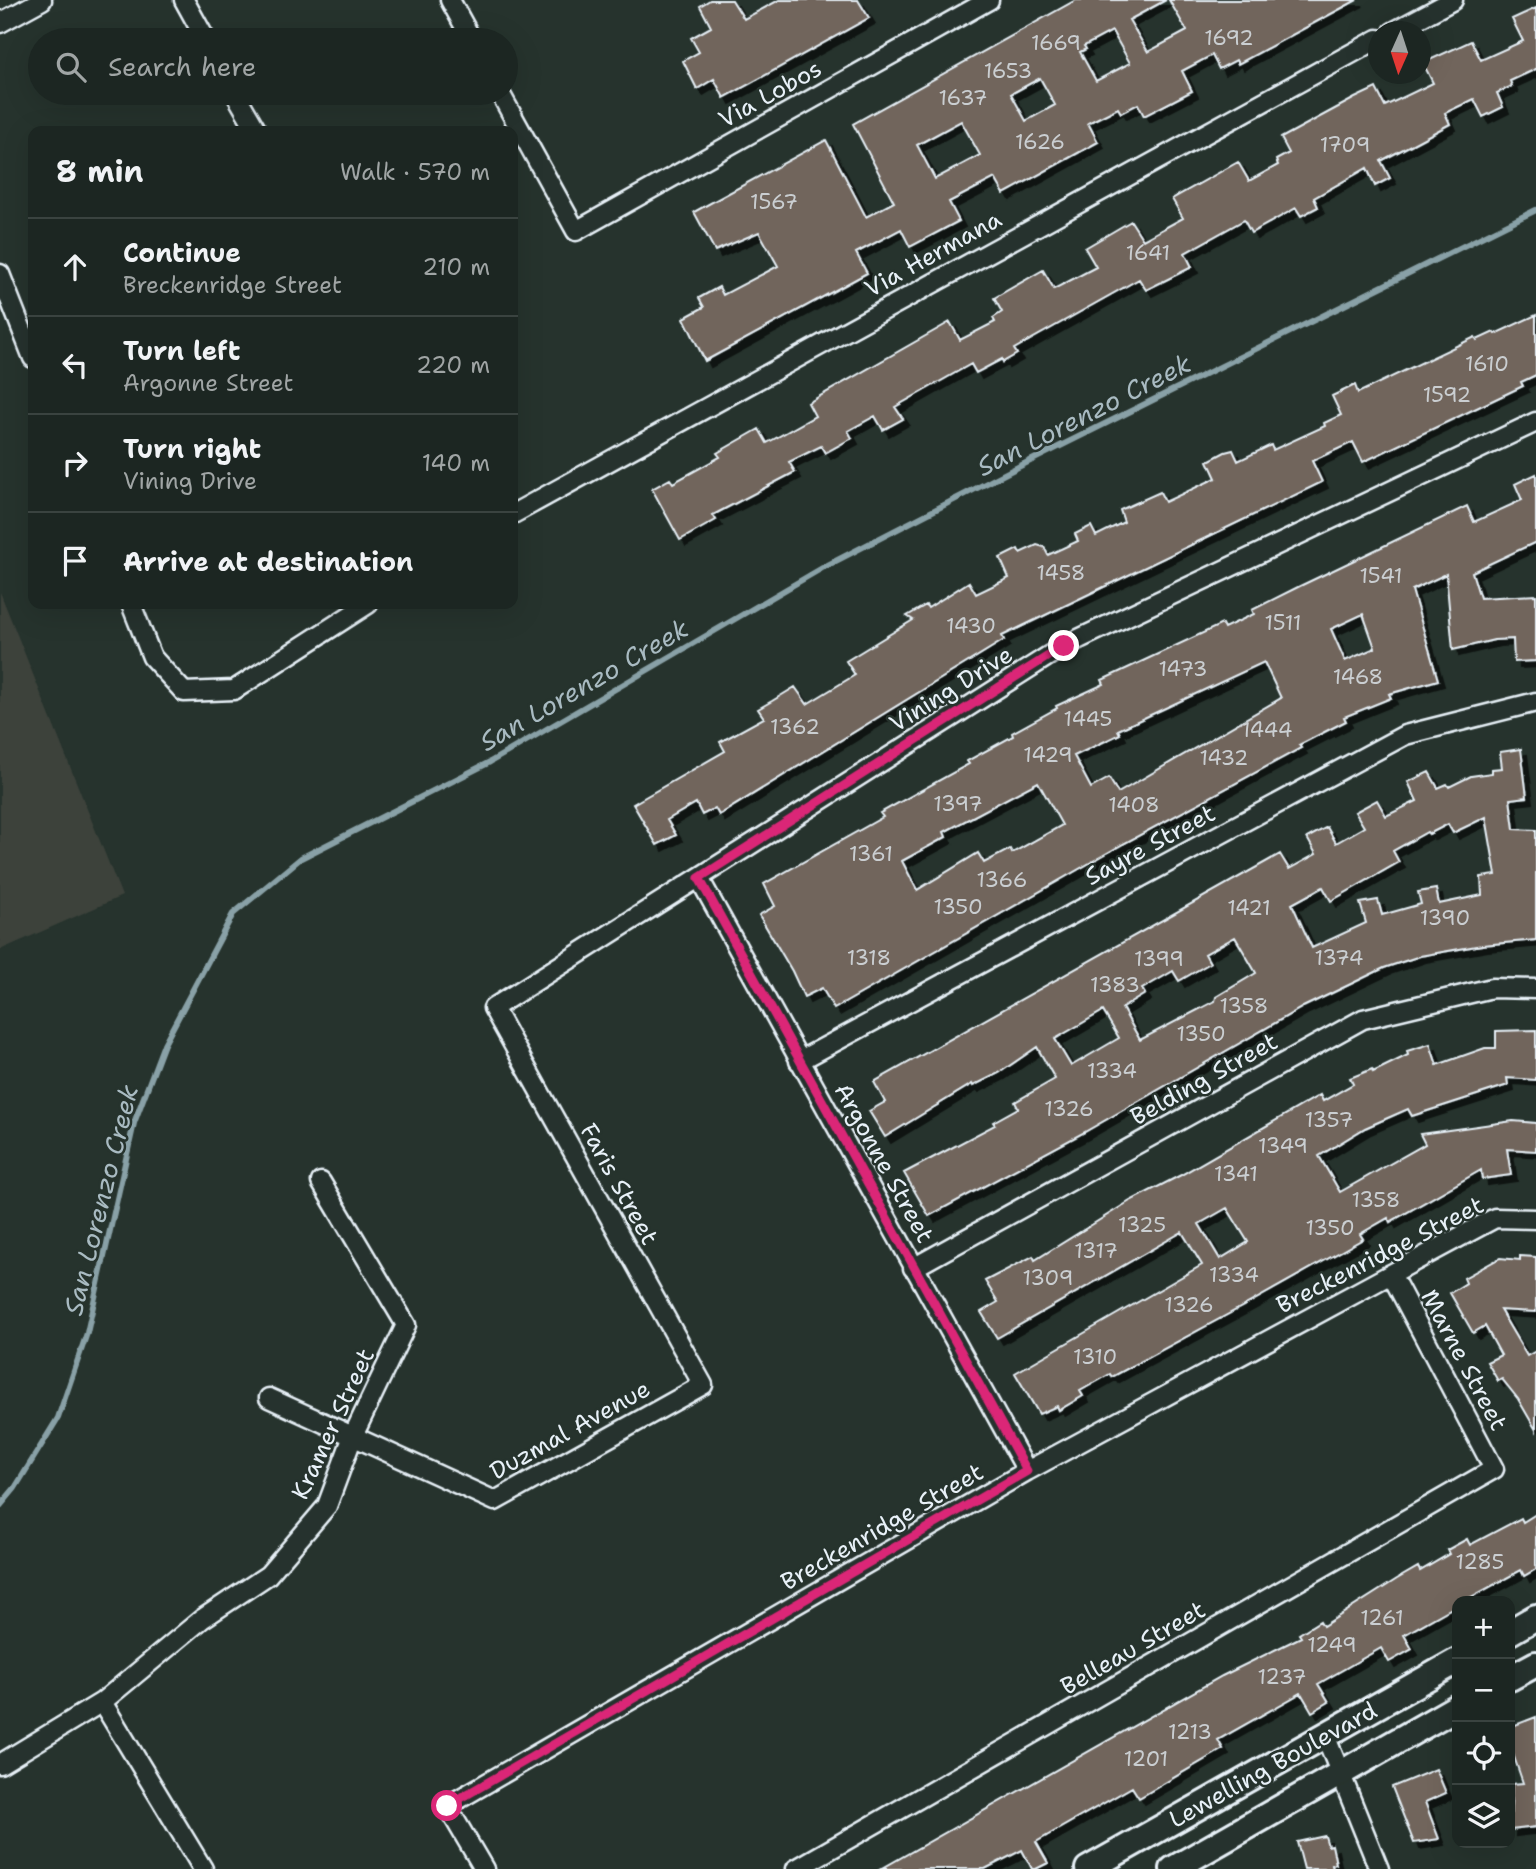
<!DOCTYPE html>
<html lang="en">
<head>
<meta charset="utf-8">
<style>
	body { margin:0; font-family:"Shantell Sans",sans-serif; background:#252e2a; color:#f1f3f6 }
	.controls { position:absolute; right:21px; bottom:21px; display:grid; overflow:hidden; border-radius:14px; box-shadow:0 7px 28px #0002 }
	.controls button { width:63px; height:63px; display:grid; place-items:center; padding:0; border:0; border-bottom:2px solid #3a4340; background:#1c2622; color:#f1f3f6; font:35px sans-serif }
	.compass { position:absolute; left:1368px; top:21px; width:63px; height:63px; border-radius:50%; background:#1c2622; box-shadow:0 7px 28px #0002; rotate:183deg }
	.stop { position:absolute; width:21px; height:21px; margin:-16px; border:5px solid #db2777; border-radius:50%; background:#fff }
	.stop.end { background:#db2777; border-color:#fff; box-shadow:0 2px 7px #0008 }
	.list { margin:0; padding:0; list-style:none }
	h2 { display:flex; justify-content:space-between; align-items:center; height:91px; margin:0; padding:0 28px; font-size:30px }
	h2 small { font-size:23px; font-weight:400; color:#a0a5a5 }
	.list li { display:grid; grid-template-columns:46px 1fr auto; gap:21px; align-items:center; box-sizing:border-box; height:98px; padding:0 28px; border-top:2px solid #3a4340 }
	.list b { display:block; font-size:26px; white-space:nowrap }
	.list p { margin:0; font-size:23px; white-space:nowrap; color:#a0a5a5 }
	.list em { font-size:23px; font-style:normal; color:#a0a5a5 }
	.icon { flex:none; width:38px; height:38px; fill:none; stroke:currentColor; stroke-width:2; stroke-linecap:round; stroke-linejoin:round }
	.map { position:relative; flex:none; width:1536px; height:1869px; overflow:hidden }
	.search { position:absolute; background:#1c2622; box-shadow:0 7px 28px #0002; left:28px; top:28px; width:490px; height:77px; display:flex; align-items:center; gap:18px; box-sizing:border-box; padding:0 24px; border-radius:38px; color:#a0a5a5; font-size:26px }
	.panel { position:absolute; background:#1c2622; box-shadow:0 7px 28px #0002; left:28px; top:126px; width:490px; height:483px; border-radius:14px }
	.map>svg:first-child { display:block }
	.built { fill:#3c423b }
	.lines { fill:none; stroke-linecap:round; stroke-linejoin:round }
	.stream { stroke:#89a1a7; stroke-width:6 }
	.building { fill:#71655b; stroke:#e8f1f8; stroke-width:2; fill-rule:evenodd; filter:url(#shadow) }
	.minor-casing { stroke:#e8f1f8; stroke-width:23 }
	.secondary-casing { stroke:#e8f1f8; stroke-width:30 }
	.minor { stroke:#26332d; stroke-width:18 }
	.secondary { stroke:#26332d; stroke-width:24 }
	.route { stroke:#db2777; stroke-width:9 }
	.labels { text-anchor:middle; stroke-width:5; stroke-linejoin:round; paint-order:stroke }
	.number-label { font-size:21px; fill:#caced1 }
	.street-label { font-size:24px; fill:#e8f1f8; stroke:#26332d }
	.water-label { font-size:26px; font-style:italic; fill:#a9bbc2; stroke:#26332d }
</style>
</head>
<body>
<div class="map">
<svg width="1536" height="1869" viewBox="0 0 1536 1869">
	<defs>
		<filter id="shadow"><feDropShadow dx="6" dy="6" stdDeviation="0" flood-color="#0009"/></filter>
	</defs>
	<rect width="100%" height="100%" fill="#26332d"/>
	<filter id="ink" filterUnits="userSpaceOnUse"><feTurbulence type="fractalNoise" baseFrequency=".0143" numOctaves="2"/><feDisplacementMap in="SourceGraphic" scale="14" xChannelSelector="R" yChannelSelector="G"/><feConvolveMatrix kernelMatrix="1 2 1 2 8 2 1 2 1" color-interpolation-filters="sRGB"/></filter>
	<g filter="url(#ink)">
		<path class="built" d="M0,592L122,896L0,950Z"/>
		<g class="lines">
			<path class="stream" d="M0,1506L15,1488L58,1418L87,1333L134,1123L164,1044L233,914L301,858L490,762L824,567L1012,470L1536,210"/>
		</g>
		<path class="building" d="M710,0H732L744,19L779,0H858L869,18L724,98L714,79L697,89L683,61L699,52L691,38L711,27L700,6Z
			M1076,0H1166L1129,20L1148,52L1187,31L1169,0H1357L1238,64L1236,60L1219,69L1212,55L1182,71L1192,91L1144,116L1138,104L1121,113L1118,108L1088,123L1098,142L1004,194L995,178L949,202L959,221L910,247L901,229L856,253L867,273L705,361L684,318L704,307L699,298L719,287L723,295L778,266L759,232L715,251L694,212L826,140L866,217L894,202L853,124ZM1112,31L1130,63L1096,81L1080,52L1086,49L1084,46ZM1040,78L1055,105L1026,121L1011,94ZM961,121L980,155L935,179L917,145Z
			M1536,8V69L1510,81L1512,86L1497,93L1503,107L1483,117L1474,99L1445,113L1450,124L1381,161L1390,178L1375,186L1367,168L1314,198L1318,207L1301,216L1296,208L1251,233L1244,220L1185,253L1192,267L1146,290L1139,279L1014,349L1017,354L1003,362L1002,359L976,373L971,364L895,407L903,419L883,430L875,416L848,431L852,438L825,453L821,446L789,462L795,472L713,515L716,520L680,540L652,489L670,479L673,483L720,457L717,453L759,429L767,443L815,416L808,403L950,322L960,340L995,322L993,318L1002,312L994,298L1043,270L1054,289L1096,267L1085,248L1131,221L1143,240L1183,218L1172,199L1238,162L1249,181L1278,165L1276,160L1289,153L1281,138L1355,98L1376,88L1385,106L1433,83L1423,63L1471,41L1481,60L1523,41L1512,19Z
			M1536,315V375L1521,382L1523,386L1363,462L1353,442L1312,461L1322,482L1002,636L1004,640L719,815L715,808L702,815L696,803L667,820L676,835L657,845L633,804L725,751L720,742L764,718L758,709L772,701L795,687L807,704L855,675L846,661L913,620L907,616L926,605L928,608L969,582L976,594L1009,578L1000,558L1018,549L1020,553L1037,545L1044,547L1048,555L1078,541L1075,534L1091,526L1096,536L1124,522L1120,510L1160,492L1165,502L1216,478L1208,461L1225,452L1233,450L1238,461L1271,445L1273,450L1325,426L1324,423L1341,415L1332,396L1355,385L1358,393L1475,337L1477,340L1494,332L1495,334Z
			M1536,474V542L1472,572L1480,598L1536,595V661L1514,662L1513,639L1494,640L1453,650L1446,574L1412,590L1438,680L1389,694L1391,698L1344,717L1346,721L1299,745L1301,748L1123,844L834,1009L822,988L804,997L792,971L759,915L775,906L764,884L883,817L880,813L969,764L967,761L1013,736L1012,733L1057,708L1056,706L1104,684L1102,680L1222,624L1224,628L1254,614L1252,610L1300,586L1467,506L1474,522L1522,500L1515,484ZM1363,614L1375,648L1345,661L1331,629ZM1264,662L1281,698L1118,793L1109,778L1091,788L1074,756L1120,734L1118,730ZM1038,782L1062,825L1012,853L1010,849L984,863L978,853L917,890L902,861L946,837L944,832Z
			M1521,749L1527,797L1510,799L1514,829L1536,830V940L1482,945L1420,956L1384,968L1303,1007L1083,1133L929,1216L904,1173L995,1125L993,1122L1018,1108L1015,1102L1055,1079L1037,1047L999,1073L973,1086L972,1084L885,1137L869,1111L885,1102L874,1082L1280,854L1289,869L1316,854L1307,838L1327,827L1336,843L1364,827L1355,812L1377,800L1386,816L1417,801L1408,782L1429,772L1438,788L1447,784L1449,787L1471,776L1492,773V769L1502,768L1500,752ZM1486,817L1496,875L1481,877L1482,895L1439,904L1436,889L1418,892L1421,904L1382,915L1378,900L1360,903L1366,923L1312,948L1292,904L1323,887L1331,901L1399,862L1393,851L1427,832L1429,834L1448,824L1453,833ZM1235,937L1256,973L1216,997L1215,1001L1140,1040L1122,1008L1145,994L1142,989L1173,971L1179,981L1210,963L1205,954ZM1103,1011L1119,1038L1071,1066L1055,1039Z
			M1536,1030V1080L1507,1078L1508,1085L1412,1116L1408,1109L1365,1128L1319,1156L1340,1192L1425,1144L1420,1134L1513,1121L1536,1123V1151L1507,1149L1511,1175L1482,1179L1481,1170L1390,1222L1388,1218L1360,1234L1363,1239L1249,1303L1112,1377L1110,1374L1080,1391L1083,1396L1059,1410L1057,1406L1039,1414L1015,1373L1202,1265L1182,1232L997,1338L981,1312L998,1302L985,1281L1033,1256L1035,1260L1130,1201L1181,1175L1320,1095L1323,1101L1353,1084L1350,1078L1372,1069L1373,1072L1408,1055L1407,1051L1430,1044L1437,1065L1485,1048H1496V1031ZM1227,1208L1248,1242L1220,1259L1199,1224Z
			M1520,1256L1536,1257V1312L1500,1310L1527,1356L1536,1351V1430L1518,1399L1502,1379L1498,1381L1487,1362L1501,1355L1485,1326L1473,1333L1450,1293L1466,1283L1464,1278L1500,1258L1520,1260Z
			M1536,1514V1569L1524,1576L1521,1570L1464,1601H1457V1605L1404,1635L1412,1649L1389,1662L1381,1648L1318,1684L1329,1702L1312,1712L1301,1693L1218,1740L1223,1749L1139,1798L1132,1787L1036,1842L1048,1863L1036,1869H1032L1022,1850L985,1869H881L1222,1676L1301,1637L1299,1634L1320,1621L1323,1626L1397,1579L1418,1567L1420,1571L1449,1554L1447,1550L1467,1539L1470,1545L1521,1518L1523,1522Z
			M1536,1717V1827L1510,1830L1512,1784L1523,1783L1510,1745V1727Z
			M1436,1769L1446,1793L1425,1802L1439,1839L1414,1843L1392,1787Z
			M1325,1836L1328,1846L1332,1845L1336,1864L1332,1865L1333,1869H1304L1297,1842Z"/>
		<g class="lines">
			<g class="minor-casing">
				<path id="minor" d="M184,0L206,40
					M450,0L472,40
					M0,23L42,0
					M1393,32L1453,0
					M235,93L257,131
					M500,93L576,231L989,0
					M0,274L33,358
					M513,514L1378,39
					M131,604L152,657L184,692L234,690L368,604
					M699,878L1027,1471
					M799,1061L1405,735L1536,702
					M913,1268L1363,1019L1492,988L1536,989
					M269,1398L495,1501L703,1385L493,1008L1064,646L1536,422
					M102,1702L203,1869
					M1325,1735L1379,1869
					M0,1764L102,1702L202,1619L268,1575L327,1506L353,1436L406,1325L321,1182
					M484,1869L447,1806L1027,1471L1391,1274L1495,1218L1536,1219
					M796,1869L1494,1469L1391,1274"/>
			</g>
			<g class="secondary-casing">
				<path id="secondary" d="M1510,1632L1536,1617
					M1510,1678L1536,1664
					M1088,1869L1457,1661
					M1173,1869L1457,1707"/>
			</g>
			<use href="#minor" class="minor"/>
			<use href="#secondary" class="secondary"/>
		</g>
	</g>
	<g class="lines" filter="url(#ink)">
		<path class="route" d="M447,1806L1027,1471L699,878L1064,646"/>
	</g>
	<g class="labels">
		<g class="number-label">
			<text x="1229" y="45">1692</text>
			<text x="1056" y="50">1669</text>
			<text x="1008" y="78">1653</text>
			<text x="963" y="105">1637</text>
			<text x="1040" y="149">1626</text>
			<text x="1345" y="152">1709</text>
			<text x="774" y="209">1567</text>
			<text x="1148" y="260">1641</text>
			<text x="1487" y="371">1610</text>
			<text x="1447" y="402">1592</text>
			<text x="1061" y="580">1458</text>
			<text x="1381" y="583">1541</text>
			<text x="1283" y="630">1511</text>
			<text x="971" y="633">1430</text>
			<text x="1183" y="676">1473</text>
			<text x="1358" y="684">1468</text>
			<text x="1088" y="726">1445</text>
			<text x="795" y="734">1362</text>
			<text x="1267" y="737">1444</text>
			<text x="1048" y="762">1429</text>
			<text x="1224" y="765">1432</text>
			<text x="958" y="811">1397</text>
			<text x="1134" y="812">1408</text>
			<text x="871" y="861">1361</text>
			<text x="1002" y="887">1366</text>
			<text x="958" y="914">1350</text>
			<text x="1249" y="915">1421</text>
			<text x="1445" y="925">1390</text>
			<text x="869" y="965">1318</text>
			<text x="1339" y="965">1374</text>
			<text x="1159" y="966">1399</text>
			<text x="1115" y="992">1383</text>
			<text x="1244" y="1013">1358</text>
			<text x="1201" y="1041">1350</text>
			<text x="1112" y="1078">1334</text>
			<text x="1069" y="1116">1326</text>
			<text x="1329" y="1127">1357</text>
			<text x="1283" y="1153">1349</text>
			<text x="1236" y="1181">1341</text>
			<text x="1376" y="1207">1358</text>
			<text x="1142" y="1232">1325</text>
			<text x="1330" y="1235">1350</text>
			<text x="1096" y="1258">1317</text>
			<text x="1234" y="1282">1334</text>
			<text x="1048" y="1285">1309</text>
			<text x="1189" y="1312">1326</text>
			<text x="1095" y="1364">1310</text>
			<text x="1480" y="1569">1285</text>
			<text x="1382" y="1625">1261</text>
			<text x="1332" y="1652">1249</text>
			<text x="1282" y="1684">1237</text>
			<text x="1190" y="1739">1213</text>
			<text x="1146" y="1766">1201</text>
		</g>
		<g class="street-label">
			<text transform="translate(770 94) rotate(-29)" y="8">Via Lobos</text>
			<text transform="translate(933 254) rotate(-29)" y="8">Via Hermana</text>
			<text transform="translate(951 689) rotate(-32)" y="8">Vining Drive</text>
			<text transform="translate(1150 845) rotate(-28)" y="8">Sayre Street</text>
			<text transform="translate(1204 1079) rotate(-29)" y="8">Belding Street</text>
			<text transform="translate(884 1163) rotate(61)" y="8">Argonne Street</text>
			<text transform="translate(619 1184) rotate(61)" y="8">Faris Street</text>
			<text transform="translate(1380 1255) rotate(-27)" y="8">Breckenridge Street</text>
			<text transform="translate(1464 1360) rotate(62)" y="8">Marne Street</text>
			<text transform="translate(333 1424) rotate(-65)" y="8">Kramer Street</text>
			<text transform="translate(570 1430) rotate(-29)" y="8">Duzmal Avenue</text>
			<text transform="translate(882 1527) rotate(-30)" y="8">Breckenridge Street</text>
			<text transform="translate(1133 1648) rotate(-30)" y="8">Belleau Street</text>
			<text transform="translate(1273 1765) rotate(-29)" y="8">Lewelling Boulevard</text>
		</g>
		<g class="water-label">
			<text transform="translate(1084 415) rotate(-27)" y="9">San Lorenzo Creek</text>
			<text transform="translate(584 685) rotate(-30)" y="9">San Lorenzo Creek</text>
			<text transform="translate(101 1200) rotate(-76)" y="9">San Lorenzo Creek</text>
		</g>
	</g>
</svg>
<div class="controls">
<button>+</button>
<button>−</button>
<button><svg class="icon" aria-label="locate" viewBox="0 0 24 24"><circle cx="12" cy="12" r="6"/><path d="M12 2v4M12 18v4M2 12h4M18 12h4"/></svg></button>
<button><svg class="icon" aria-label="layers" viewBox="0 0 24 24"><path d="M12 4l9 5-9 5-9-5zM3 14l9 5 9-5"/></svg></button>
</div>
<svg class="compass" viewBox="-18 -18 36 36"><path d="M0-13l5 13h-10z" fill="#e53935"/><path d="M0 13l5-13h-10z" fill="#a0a5a5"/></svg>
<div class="stop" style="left:447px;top:1806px"></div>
<div class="stop end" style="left:1064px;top:646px"></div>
<div class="search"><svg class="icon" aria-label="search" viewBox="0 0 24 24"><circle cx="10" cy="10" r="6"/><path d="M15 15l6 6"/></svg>Search here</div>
<section class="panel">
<h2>8 min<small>Walk · 570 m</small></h2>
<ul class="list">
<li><svg class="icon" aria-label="ahead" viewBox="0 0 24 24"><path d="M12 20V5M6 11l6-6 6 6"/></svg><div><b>Continue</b><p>Breckenridge Street</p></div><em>210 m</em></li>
<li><svg class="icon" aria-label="left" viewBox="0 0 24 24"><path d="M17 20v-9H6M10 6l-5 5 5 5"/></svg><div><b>Turn left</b><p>Argonne Street</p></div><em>220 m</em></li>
<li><svg class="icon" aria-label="right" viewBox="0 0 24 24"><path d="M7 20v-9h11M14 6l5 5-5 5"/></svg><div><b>Turn right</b><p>Vining Drive</p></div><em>140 m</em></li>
<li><svg class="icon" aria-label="arrive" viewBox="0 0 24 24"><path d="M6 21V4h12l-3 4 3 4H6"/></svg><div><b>Arrive at destination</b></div></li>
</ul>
</section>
</div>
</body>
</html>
